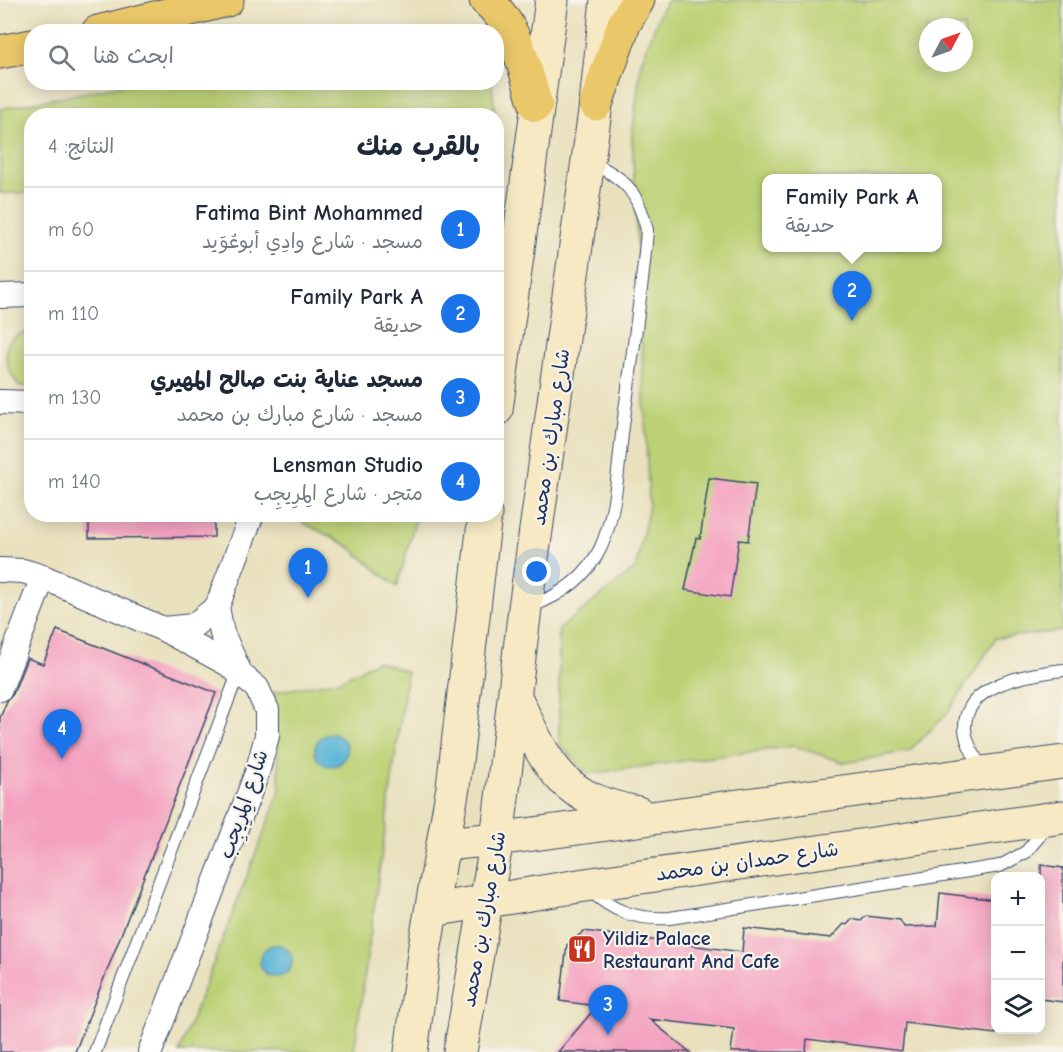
<!DOCTYPE html>
<html lang="ar">
<head>
<meta charset="utf-8">
<style>
	body { margin:0; font-family:"Comic Neue","Playpen Sans Arabic",sans-serif; background:#f6f6f7; color:#1f2937; direction:rtl }
	.controls { position:absolute; right:18px; bottom:18px; display:grid; overflow:hidden; border-radius:12px; box-shadow:0 3px 15px #0003 }
	.controls button { width:54px; height:54px; display:grid; place-items:center; padding:0; border:0; border-bottom:2px solid #e0e1e3; background:#fff; color:#1f2937; font:30px sans-serif }
	.compass { position:absolute; left:919px; top:18px; width:54px; height:54px; border-radius:50%; background:#fff; box-shadow:0 3px 15px #0003; rotate:49deg }
	.you { position:absolute; left:537px; top:572px; width:21px; height:21px; margin:-15px; border:4px solid #fff; border-radius:50%; background:#1a73e8; box-shadow:0 0 0 9px #1a73e833 }
	.badge { display:grid; place-items:center; width:39px; height:39px; border-radius:50%; background:#1a73e8; color:#fff; font-size:20px; font-weight:700 }
	.pin { position:absolute; translate:-50% -50px; filter:drop-shadow(0 2px 3px #0008) }
	.pin::after { content:''; position:absolute; top:32px; width:21px; height:18px; background:inherit; clip-path:polygon(0 0,100% 0,50% 100%) }
	.popup { position:absolute; left:762px; top:174px; width:180px; height:78px; box-sizing:border-box; display:grid; place-content:center; border-radius:12px; background:#fff; filter:drop-shadow(0 2px 4px #0005); font-size:20px; white-space:nowrap; color:#747a83 }
	.popup b { font-size:22px; color:#1f2937 }
	.popup::after { content:''; position:absolute; left:50%; top:100%; margin-left:-12px; border:12px solid transparent; border-top-color:#fff }
	.list { margin:0; padding:0; list-style:none }
	h2 { display:flex; justify-content:space-between; align-items:center; height:78px; margin:0; padding:0 24px; font-size:26px }
	h2 small { font-size:20px; font-weight:400; color:#747a83 }
	.list li { display:grid; grid-template-columns:39px 1fr auto; gap:18px; align-items:center; box-sizing:border-box; height:84px; padding:0 24px; border-top:2px solid #e0e1e3 }
	.list b { display:block; font-size:22px; white-space:nowrap }
	.list p { margin:0; font-size:20px; white-space:nowrap; color:#747a83 }
	.list em { font-size:20px; font-style:normal; color:#747a83 }
	.icon { flex:none; width:33px; height:33px; fill:none; stroke:currentColor; stroke-width:2; stroke-linecap:round; stroke-linejoin:round }
	.map { position:relative; flex:none; width:1063px; height:1052px; overflow:hidden; direction:ltr }
	.search { position:absolute; background:#fff; box-shadow:0 3px 15px #0003; left:24px; top:24px; width:480px; height:66px; display:flex; align-items:center; gap:15px; box-sizing:border-box; padding:0 21px; border-radius:24px; color:#747a83; font-size:22px }
	.panel { position:absolute; background:#fff; box-shadow:0 3px 15px #0003; left:24px; top:108px; width:480px; height:414px; border-radius:24px; direction:rtl }
	.map>svg:first-child { display:block }
	.green { fill:#bcd175; stroke:#6c806a; stroke-width:1.5; fill-rule:evenodd }
	.water { fill:#59b5d7; stroke:#3a729a; stroke-width:1.5 }
	.building { fill:#f4a1c0 }
	.lines { fill:none; stroke-linecap:round; stroke-linejoin:round }
	.service-casing { stroke:#3a4a6c; stroke-width:14 }
	.minor-casing { stroke:#3a4a6c; stroke-width:26 }
	.secondary-casing { stroke:#3a4a6c; stroke-width:35 }
	.trunk-casing { stroke:#3a4a6c; stroke-width:35 }
	.service { stroke:#fff; stroke-width:12 }
	.minor { stroke:#fff; stroke-width:24 }
	.secondary { stroke:#f7e9c3; stroke-width:33 }
	.trunk { stroke:#eac769; stroke-width:33 }
	.labels { text-anchor:middle; stroke-width:4.5; stroke-linejoin:round; paint-order:stroke }
	.street-label { font-size:20px; fill:#1b2f5e; stroke:#f7f3e8 }
	.poi-label { font-size:20px; font-weight:bold; fill:#1b2f5e; stroke:#f7f3e8; text-anchor:start }
</style>
</head>
<body>
<div class="map">
<svg width="1063" height="1052" viewBox="0 0 1063 1052">
	<rect width="100%" height="100%" fill="#f7f3e8"/>
	<filter id="ink" filterUnits="userSpaceOnUse"><feTurbulence type="fractalNoise" baseFrequency=".0167" numOctaves="2"/><feDisplacementMap in="SourceGraphic" scale="12" xChannelSelector="R" yChannelSelector="G"/><feConvolveMatrix kernelMatrix="1 2 1 2 8 2 1 2 1" color-interpolation-filters="sRGB"/></filter>
	<filter id="wash" filterUnits="userSpaceOnUse"><feTurbulence type="fractalNoise" baseFrequency=".008" numOctaves="4" result="noise"/><feDisplacementMap in="SourceGraphic" scale="24" xChannelSelector="R" yChannelSelector="G"/><feGaussianBlur stdDeviation="1.35" result="paint"/><feColorMatrix in="noise" values="0 0 0 0 0 0 0 0 0 0 0 0 0 0 0 0 0 1.4 0 .05"/><feComposite in="paint" operator="in"/></filter>
	<g filter="url(#wash)">
		<rect width="100%" height="100%" fill="#e9e1be"/>
		<path class="green" d="M668,0H1063V631L996,638L947,714L909,751L845,763L794,746L587,774L559,743V629L636,568L649,505L632,137L641,63L660,12ZM928,27H964V63H928ZM766,178H938V248H766Z
			M138,82L492,83L495,115L32,116L31,193H0V109Z
			M31,332V386H19C0,361 0,334 31,332Z
			M288,515H417L397,587L347,545Z
			M377,661L407,672L354,1052H179L280,791L274,692L341,680Z"/>
		<path class="water" d="M315 750a16 16 0 1 1 32 0a16 16 0 1 1-32 0Z
			M260 961a16 16 0 1 1 32 0a16 16 0 1 1-32 0Z"/>
		<g id="blocks">
			<path class="building" d="M709,478L756,484L748,541L739,540L730,597L685,590L696,538L700,539Z
				M89,514H214V537L89,538Z
				M57,630L216,693L75,1052H0V718L7,701L13,694L27,658L43,664Z
				M1041,865L1063,868V1002L1041,999Z
				M940,893L996,900V1034L905,1023L902,1051L807,1039L806,1052H731L734,1029L649,1019L690,1052H558L597,1006L560,1001L567,945L584,931L742,952L744,928L831,938L844,924L847,925L852,919L861,921L866,916L900,920L904,927L937,926Z"/>
		</g>
	</g>
	<g filter="url(#ink)">
		<use href="#blocks" fill-opacity="0" stroke="#3a4a6c" stroke-width="1.5"/>
		<g class="lines">
			<g class="service-casing">
				<path id="service" d="M529,607C560,596 587,577 601,547C617,511 618,464 623,426C631,361 642,296 647,230C638,193 626,178 590,162
					M983,771C976,758 966,744 965,729C963,683 1030,674 1063,670
					M588,888C612,912 637,920 670,918L1000,866L1026,852L1050,823
					M95,1052L239,671"/>
			</g>
			<g class="minor-casing">
				<path id="minor" d="M496,255L519,237
					M0,296L32,295
					M0,402L32,403
					M0,570L23,571L43,577L163,629L228,664L257,688L267,710V736L257,773L150,1052
					M163,629L193,626L217,607
					M239,671L222,633L217,607L252,514
					M0,689L43,577"/>
			</g>
			<g class="secondary-casing">
				<path id="secondary" d="M496,410L552,0
					M516,699C547,765 560,799 638,813
					M444,844L497,839L1063,762
					M432,910L585,885L1063,817
					M411,1052L425,946L453,787L485,514
					M460,1052L497,839L525,608L596,104L607,0"/>
			</g>
			<g class="trunk-casing">
				<path id="trunk" d="M486,0C517,25 524,69 536,105
					M98,32L227,0
					M0,52L32,46
					M596,104L624,24L638,0"/>
			</g>
			<use href="#service" class="service"/>
			<use href="#minor" class="minor"/>
			<use href="#secondary" class="secondary"/>
			<use href="#trunk" class="trunk"/>
		</g>
	</g>
	<defs>
		<g id="restaurant-square" transform="scale(1.5)"><rect x="-9" y="-9" width="18" height="18" rx="4" fill="#c8321e" stroke="#f7f3e8"/><path d="M-5-6h1v4h1v-4h1v4h1v-4h1v5L-1.5 .5V6h-2V.5L-5-1ZM5-6V6H3V1.5H1.5Q1.5-4 5-6Z" fill="#fff"/></g>
	</defs>
	<g fill-rule="evenodd">
		<use href="#restaurant-square" x="582" y="949"/>
	</g>
	<g class="labels">
		<g class="street-label">
			<text transform="translate(550 437) rotate(-82)" y="7">شارع مبارك بن محمد</text>
			<text transform="translate(243 804) rotate(-71)" y="7">شارع المِرِيجِب</text>
			<text transform="translate(747 861) rotate(-8)" y="7">شارع حمدان بن محمد</text>
			<text transform="translate(483 919) rotate(-80)" y="7">شارع مبارك بن محمد</text>
		</g>
		<g class="poi-label">
			<text x="603" y="945">Yildiz Palace<tspan x="603" dy="23">Restaurant And Cafe</tspan></text>
		</g>
	</g>
</svg>
<div class="controls">
<button>+</button>
<button>−</button>
<button><svg class="icon" aria-label="layers" viewBox="0 0 24 24"><path d="M12 4l9 5-9 5-9-5zM3 14l9 5 9-5"/></svg></button>
</div>
<svg class="compass" viewBox="-18 -18 36 36"><path d="M0-13l5 13h-10z" fill="#e53935"/><path d="M0 13l5-13h-10z" fill="#747a83"/></svg>
<div class="you"></div>
<div class="pin badge" style="left:308px;top:598px">1</div>
<div class="pin badge" style="left:852px;top:321px">2</div>
<div class="popup"><b>Family Park A</b>حديقة</div>
<div class="pin badge" style="left:608px;top:1035px">3</div>
<div class="pin badge" style="left:62px;top:759px">4</div>
<div class="search"><svg class="icon" aria-label="search" viewBox="0 0 24 24"><circle cx="10" cy="10" r="6"/><path d="M15 15l6 6"/></svg>ابحث هنا</div>
<section class="panel">
<h2>بالقرب منك<small>النتائج: 4</small></h2>
<ul class="list">
<li><span class="badge">1</span><div><b>Fatima Bint Mohammed</b><p>مسجد · شارع وادِي أبوعُوَيد</p></div><em>60 m</em></li>
<li><span class="badge">2</span><div><b>Family Park A</b><p>حديقة</p></div><em>110 m</em></li>
<li><span class="badge">3</span><div><b>مسجد عناية بنت صالح المهيري</b><p>مسجد · شارع مبارك بن محمد</p></div><em>130 m</em></li>
<li><span class="badge">4</span><div><b>Lensman Studio</b><p>متجر · شارع المِرِيجِب</p></div><em>140 m</em></li>
</ul>
</section>
</div>
</body>
</html>
